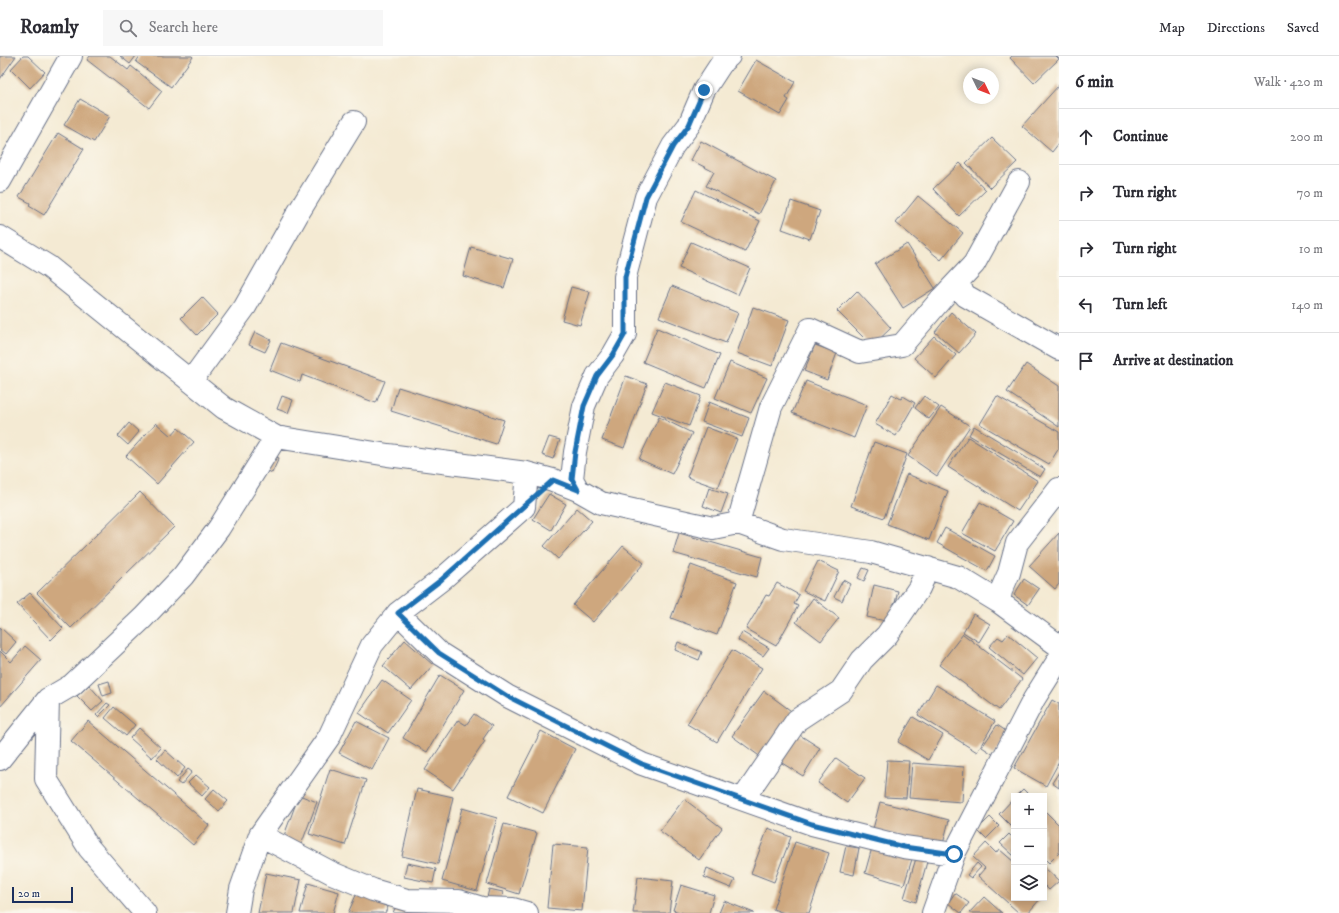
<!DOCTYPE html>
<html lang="en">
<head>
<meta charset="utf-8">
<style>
	body { margin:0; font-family:"IM FELL DW Pica",serif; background:#f7f7f7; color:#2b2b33 }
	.controls { position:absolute; right:12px; bottom:12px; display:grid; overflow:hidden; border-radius:0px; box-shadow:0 2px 10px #0003 }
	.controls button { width:36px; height:36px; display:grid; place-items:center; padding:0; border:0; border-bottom:1px solid #e1e1e2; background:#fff; color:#2b2b33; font:20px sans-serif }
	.compass { position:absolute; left:963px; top:12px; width:36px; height:36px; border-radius:50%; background:#fff; box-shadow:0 2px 10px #0003; rotate:133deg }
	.scale { position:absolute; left:12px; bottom:10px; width:61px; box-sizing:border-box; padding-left:4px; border:2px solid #1b2f5e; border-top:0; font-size:11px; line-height:14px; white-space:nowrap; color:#1b2f5e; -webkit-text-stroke:3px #fbf7ec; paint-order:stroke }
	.stop { position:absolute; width:12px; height:12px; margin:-9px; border:3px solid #1f6fb2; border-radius:50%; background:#fff }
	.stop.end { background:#1f6fb2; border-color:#fff; box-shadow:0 1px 4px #0008 }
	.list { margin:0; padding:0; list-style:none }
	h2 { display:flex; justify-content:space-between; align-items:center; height:52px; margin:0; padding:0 16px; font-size:17px }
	h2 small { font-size:13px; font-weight:400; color:#7c7c81 }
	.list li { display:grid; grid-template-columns:26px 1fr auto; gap:12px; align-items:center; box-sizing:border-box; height:56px; padding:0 16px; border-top:1px solid #e1e1e2 }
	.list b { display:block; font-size:15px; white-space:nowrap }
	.list em { font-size:13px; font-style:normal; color:#7c7c81 }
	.icon { flex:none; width:22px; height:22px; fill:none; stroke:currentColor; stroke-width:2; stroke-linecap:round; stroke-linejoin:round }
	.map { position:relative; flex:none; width:1059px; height:857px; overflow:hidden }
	header { display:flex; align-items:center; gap:24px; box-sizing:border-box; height:56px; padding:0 20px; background:#fff; border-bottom:1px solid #e1e1e2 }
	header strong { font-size:19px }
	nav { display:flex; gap:22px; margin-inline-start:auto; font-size:14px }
	.search { width:280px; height:36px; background:#f7f7f7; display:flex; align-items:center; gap:10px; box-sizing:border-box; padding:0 14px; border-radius:0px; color:#7c7c81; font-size:15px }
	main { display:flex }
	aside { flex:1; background:#fff }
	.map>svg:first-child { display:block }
	.building { fill:#cea77e }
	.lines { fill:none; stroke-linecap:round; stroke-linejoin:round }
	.minor-casing { stroke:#677087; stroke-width:24 }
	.minor { stroke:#fff; stroke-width:22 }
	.route { stroke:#1f6fb2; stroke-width:5 }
</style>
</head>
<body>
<header>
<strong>Roamly</strong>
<div class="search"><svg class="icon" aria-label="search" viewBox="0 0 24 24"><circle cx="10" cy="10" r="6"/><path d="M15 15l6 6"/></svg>Search here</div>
<nav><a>Map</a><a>Directions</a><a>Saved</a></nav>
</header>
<main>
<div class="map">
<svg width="1059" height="857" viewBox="0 0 1059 857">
	<rect width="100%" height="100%" fill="#fbf7ec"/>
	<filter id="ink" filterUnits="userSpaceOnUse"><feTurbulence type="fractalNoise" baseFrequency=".025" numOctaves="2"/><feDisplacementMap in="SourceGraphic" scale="8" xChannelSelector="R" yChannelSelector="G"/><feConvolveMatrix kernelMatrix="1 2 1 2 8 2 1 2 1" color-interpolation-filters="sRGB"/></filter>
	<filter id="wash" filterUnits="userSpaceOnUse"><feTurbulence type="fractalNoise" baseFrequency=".012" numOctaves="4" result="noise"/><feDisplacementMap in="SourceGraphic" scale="16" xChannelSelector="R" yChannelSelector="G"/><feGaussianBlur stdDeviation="0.9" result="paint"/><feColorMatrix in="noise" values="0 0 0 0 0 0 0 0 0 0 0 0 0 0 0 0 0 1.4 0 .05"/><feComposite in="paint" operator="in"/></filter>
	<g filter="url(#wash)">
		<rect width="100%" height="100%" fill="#f4ead3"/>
		<g id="blocks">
			<path class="building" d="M0,0H16L0,23Z
				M23,0H28L45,16L30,32L11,13Z
				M90,0H110L128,14L131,10L162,35L149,52L87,4Z
				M120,0H136L130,8Z
				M140,0H192L193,1L171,31L136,6Z
				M1012,0H1056L1059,3L1034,27L1010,2Z
				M756,4L795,26L786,42L789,44L780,59L738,35Z
				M1059,29V87L1052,96L1022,70Z
				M80,43L110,60L94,86L64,69Z
				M58,77L84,93L44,159L29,150L30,147L19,141Z
				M992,82L1017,106L990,132L966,107Z
				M701,85L776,125L759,158L706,130L714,116L691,104Z
				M960,107L986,134L959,160L933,133Z
				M696,134L760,165L745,196L681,166Z
				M918,140L963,177L941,204L896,167Z
				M791,145L820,155L810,183L782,173Z
				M691,186L750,212L738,239L679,212Z
				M907,188L935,232L903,252L875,208Z
				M471,191L513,203L504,232L463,220Z
				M672,230L738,257L726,287L659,261Z
				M571,231L590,236L580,269L562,264Z
				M857,235L891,272L872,290L837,255Z
				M202,241L218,258L197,279L181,262Z
				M753,251L789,264L772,310L737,297Z
				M951,256L976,278L959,297L935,276Z
				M657,272L720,299L706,332L643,306Z
				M255,276L271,284L265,296L249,289Z
				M934,280L956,299L936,322L914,302Z
				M281,287L385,325L376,347L302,319L300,326L270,314Z
				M815,289L837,297L827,324L804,315Z
				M730,306L767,322L751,357L715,342Z
				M1026,308L1059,330V371L1007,336Z
				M626,320L647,328L624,392L602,384Z
				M806,325L867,349L854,382L792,357Z
				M665,326L701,340L689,370L652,356Z
				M398,331L504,364L496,388L391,355Z
				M892,338L901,343L903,340L915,347L896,380L875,368Z
				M282,340L293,344L288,357L277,353Z
				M924,340L939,351L929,363L915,352Z
				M997,340L1059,376V392L1049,408L980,368Z
				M709,346L749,362L742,381L702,366Z
				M941,351L970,370L937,420L908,400Z
				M659,361L692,377L672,418L639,403Z
				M129,367L139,376L128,389L118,380Z
				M156,367L171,380L178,372L194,386L157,428L126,400Z
				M974,370L1045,413L1040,421L969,379Z
				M706,371L737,383L718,432L687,421Z
				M549,381L560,384L553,403L542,399Z
				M968,381L1038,425L1018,455L948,411Z
				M874,386L907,398L884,462L851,450Z
				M269,398L279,402L272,417L263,412Z
				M907,418L948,435L929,484L887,468Z
				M709,432L728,438L721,457L703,450Z
				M140,436L174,471L71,572L37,537Z
				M549,438L566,448L551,474L533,463Z
				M980,446L1013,465L995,495L962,477Z
				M577,452L592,465L558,503L544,490Z
				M945,472L995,500L987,515L937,487Z
				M679,477L762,501L757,521L673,497Z
				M1059,477V528L1055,533L1029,510Z
				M623,490L644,507L593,566L573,549Z
				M818,505L839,515L825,545L803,535Z
				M691,509L737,526L717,579L671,562Z
				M863,512L869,514L864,525L858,522Z
				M1024,523L1039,533L1028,549L1014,539Z
				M843,524L850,528L842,545L834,541Z
				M777,527L799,539L794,548L798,550L776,590L746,573L766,539L769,540Z
				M874,529L898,535L890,566L867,561Z
				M30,537L63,572L51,584L17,548Z
				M813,542L839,562L821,585L796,566Z
				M973,558L990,568L979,586L963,576Z
				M0,571L16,586L6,598L0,593Z
				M742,576L769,592L763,600L738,584Z
				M963,578L1022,623L999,654L939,609Z
				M1008,578L1037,602L1023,619L989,591L998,581L1003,584Z
				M405,584L433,609L411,634L383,610Z
				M678,586L702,596L699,604L675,594Z
				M25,590L41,604L0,651V595L11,606Z
				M732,594L762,612L717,686L687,668Z
				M440,619L464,634L427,696L403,682Z
				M382,624L411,644L388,677L359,657Z
				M109,625L112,637L103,640L99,628Z
				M89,629L103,645L92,655L77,640Z
				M936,629L995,665L977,696L918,659Z
				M764,635L794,657L762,702L732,680Z
				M1052,644L1059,648V706L1046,730L1014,712Z
				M107,647L110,649L98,661L96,659Z
				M114,651L135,669L126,680L105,662Z
				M474,658L492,670L483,683L485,685L453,733L425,714L458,664L466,669Z
				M913,661L943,679L928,704L898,686Z
				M88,665L209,769L193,789L71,685Z
				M356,665L389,682L372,714L339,697Z
				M997,669L1009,677L994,699L982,691Z
				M139,672L161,692L152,702L130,682Z
				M541,675L575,693L543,757L508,740Z
				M795,676L820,692L803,720L777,704Z
				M165,694L185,712L177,722L157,703Z
				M836,702L865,722L847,747L818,727Z
				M887,704L909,705L906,742L884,741Z
				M912,707L964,711L962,746L909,742Z
				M188,713L192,716L181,729L177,726Z
				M330,713L366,724L345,789L309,778Z
				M1059,716V732L1052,727Z
				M196,719L210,731L202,740L188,727Z
				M214,733L228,745L219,755L205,743Z
				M417,733L453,741L438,808L402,800Z
				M1023,733L1030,740H1016Z
				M299,739L317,746L300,792L282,785Z
				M1014,742V773L999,758Z
				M684,743L722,772L699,804L660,775Z
				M880,746L949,764L942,792L873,773Z
				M462,752L497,762L477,835L442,825Z
				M1044,754L1059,769V797L1049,807L1044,802Z
				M990,761L999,770L986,783L977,774Z
				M504,768L537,777L519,838L487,828Z
				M768,772L791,781L774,826L751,817Z
				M1009,778L1014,783V800L1000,787Z
				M795,786L829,797L809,857H784L773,853Z
				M986,787L996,797L999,793L1014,806V842H1041L1028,857H1019L978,820L985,812L973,801Z
				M553,788L588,791L582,855L547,852Z
				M873,788L913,800L904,829L865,817Z
				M846,790L859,792L854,819L840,816Z
				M917,799L928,802L916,846L904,842Z
				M407,807L436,813L433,827L404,821Z
				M977,807L981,811L971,822L967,819Z
				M1044,811L1059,825L1049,834L1044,829Z
				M707,812L735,824L731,832L704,821Z
				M266,817L301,824L294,857H258Z
				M638,821L673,825L669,857H633Z
				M308,827L339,836L333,857H300Z
				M681,829L714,839L709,857H684L673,854Z
				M489,833L503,836L501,849L486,846Z
				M357,837L388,851L385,857H348Z
				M955,837L969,847L961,857L948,847Z
				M984,841L1002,857H969Z
				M398,844L427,857H393Z
				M724,845L754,857H719Z"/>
		</g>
	</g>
	<g filter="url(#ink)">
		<use href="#blocks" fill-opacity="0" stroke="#677087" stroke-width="1"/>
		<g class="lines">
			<g class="minor-casing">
				<path id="minor" d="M0,125L71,0
					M0,181L49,211L224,352L276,381L388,399L527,417L553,424L578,434L601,447L713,472L738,467L783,483L871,496L958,521L999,546L1059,590
					M956,228L966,240L1059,293
					M191,325L245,251L297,159L354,66
					M578,434L572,423L575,396L584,350L597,320L613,299L625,278V221L646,141L673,90L689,69L704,34L723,5L729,0
					M738,467L771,351L810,273L860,296L902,289L942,242L974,208L1019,126
					M999,546L1001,535L1009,517L1017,487L1059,433
					M398,557L439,597L507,640L642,708L812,768L904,791L954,798
					M0,703L48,643
					M743,743L797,664L841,635L862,604L887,579L919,532L928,512
					M260,779L332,817L373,834L407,844L459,845L482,852L513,853L527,857
					M145,857L89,792L46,723L48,643L72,629L143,562L183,520L219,472L276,381
					M237,857L241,833L260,779L329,681L372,589L398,557L441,524L524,451L527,417
					M933,857L954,798L1034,643L1059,603"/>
			</g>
			<use href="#minor" class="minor"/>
		</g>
	</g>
	<g class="lines" filter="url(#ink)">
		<path class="route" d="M704,34L689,69L673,90L646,141L625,221V278L613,299L597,320L584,350L575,396L572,423L578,434L553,424L441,524L398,557L439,597L507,640L642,708L812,768L904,791L954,798"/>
	</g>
</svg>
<div class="controls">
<button>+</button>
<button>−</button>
<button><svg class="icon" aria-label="layers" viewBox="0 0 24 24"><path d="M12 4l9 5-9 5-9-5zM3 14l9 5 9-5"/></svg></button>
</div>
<svg class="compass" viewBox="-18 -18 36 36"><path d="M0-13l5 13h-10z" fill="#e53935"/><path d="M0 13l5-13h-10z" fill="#7c7c81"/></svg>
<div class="scale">20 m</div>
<div class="stop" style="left:954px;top:798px"></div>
<div class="stop end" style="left:704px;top:34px"></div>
</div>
<aside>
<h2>6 min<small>Walk · 420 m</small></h2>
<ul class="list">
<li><svg class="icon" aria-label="ahead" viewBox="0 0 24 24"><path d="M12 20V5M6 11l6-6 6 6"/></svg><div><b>Continue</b></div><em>200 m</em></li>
<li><svg class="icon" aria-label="right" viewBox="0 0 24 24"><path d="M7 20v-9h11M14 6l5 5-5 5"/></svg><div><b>Turn right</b></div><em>70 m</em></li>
<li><svg class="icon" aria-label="right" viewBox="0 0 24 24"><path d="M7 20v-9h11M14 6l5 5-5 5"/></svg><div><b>Turn right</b></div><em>10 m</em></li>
<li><svg class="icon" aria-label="left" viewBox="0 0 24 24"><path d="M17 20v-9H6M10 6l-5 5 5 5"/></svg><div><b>Turn left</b></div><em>140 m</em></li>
<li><svg class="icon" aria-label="arrive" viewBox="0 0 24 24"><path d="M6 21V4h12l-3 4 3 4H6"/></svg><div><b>Arrive at destination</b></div></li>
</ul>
</aside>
</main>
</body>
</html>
